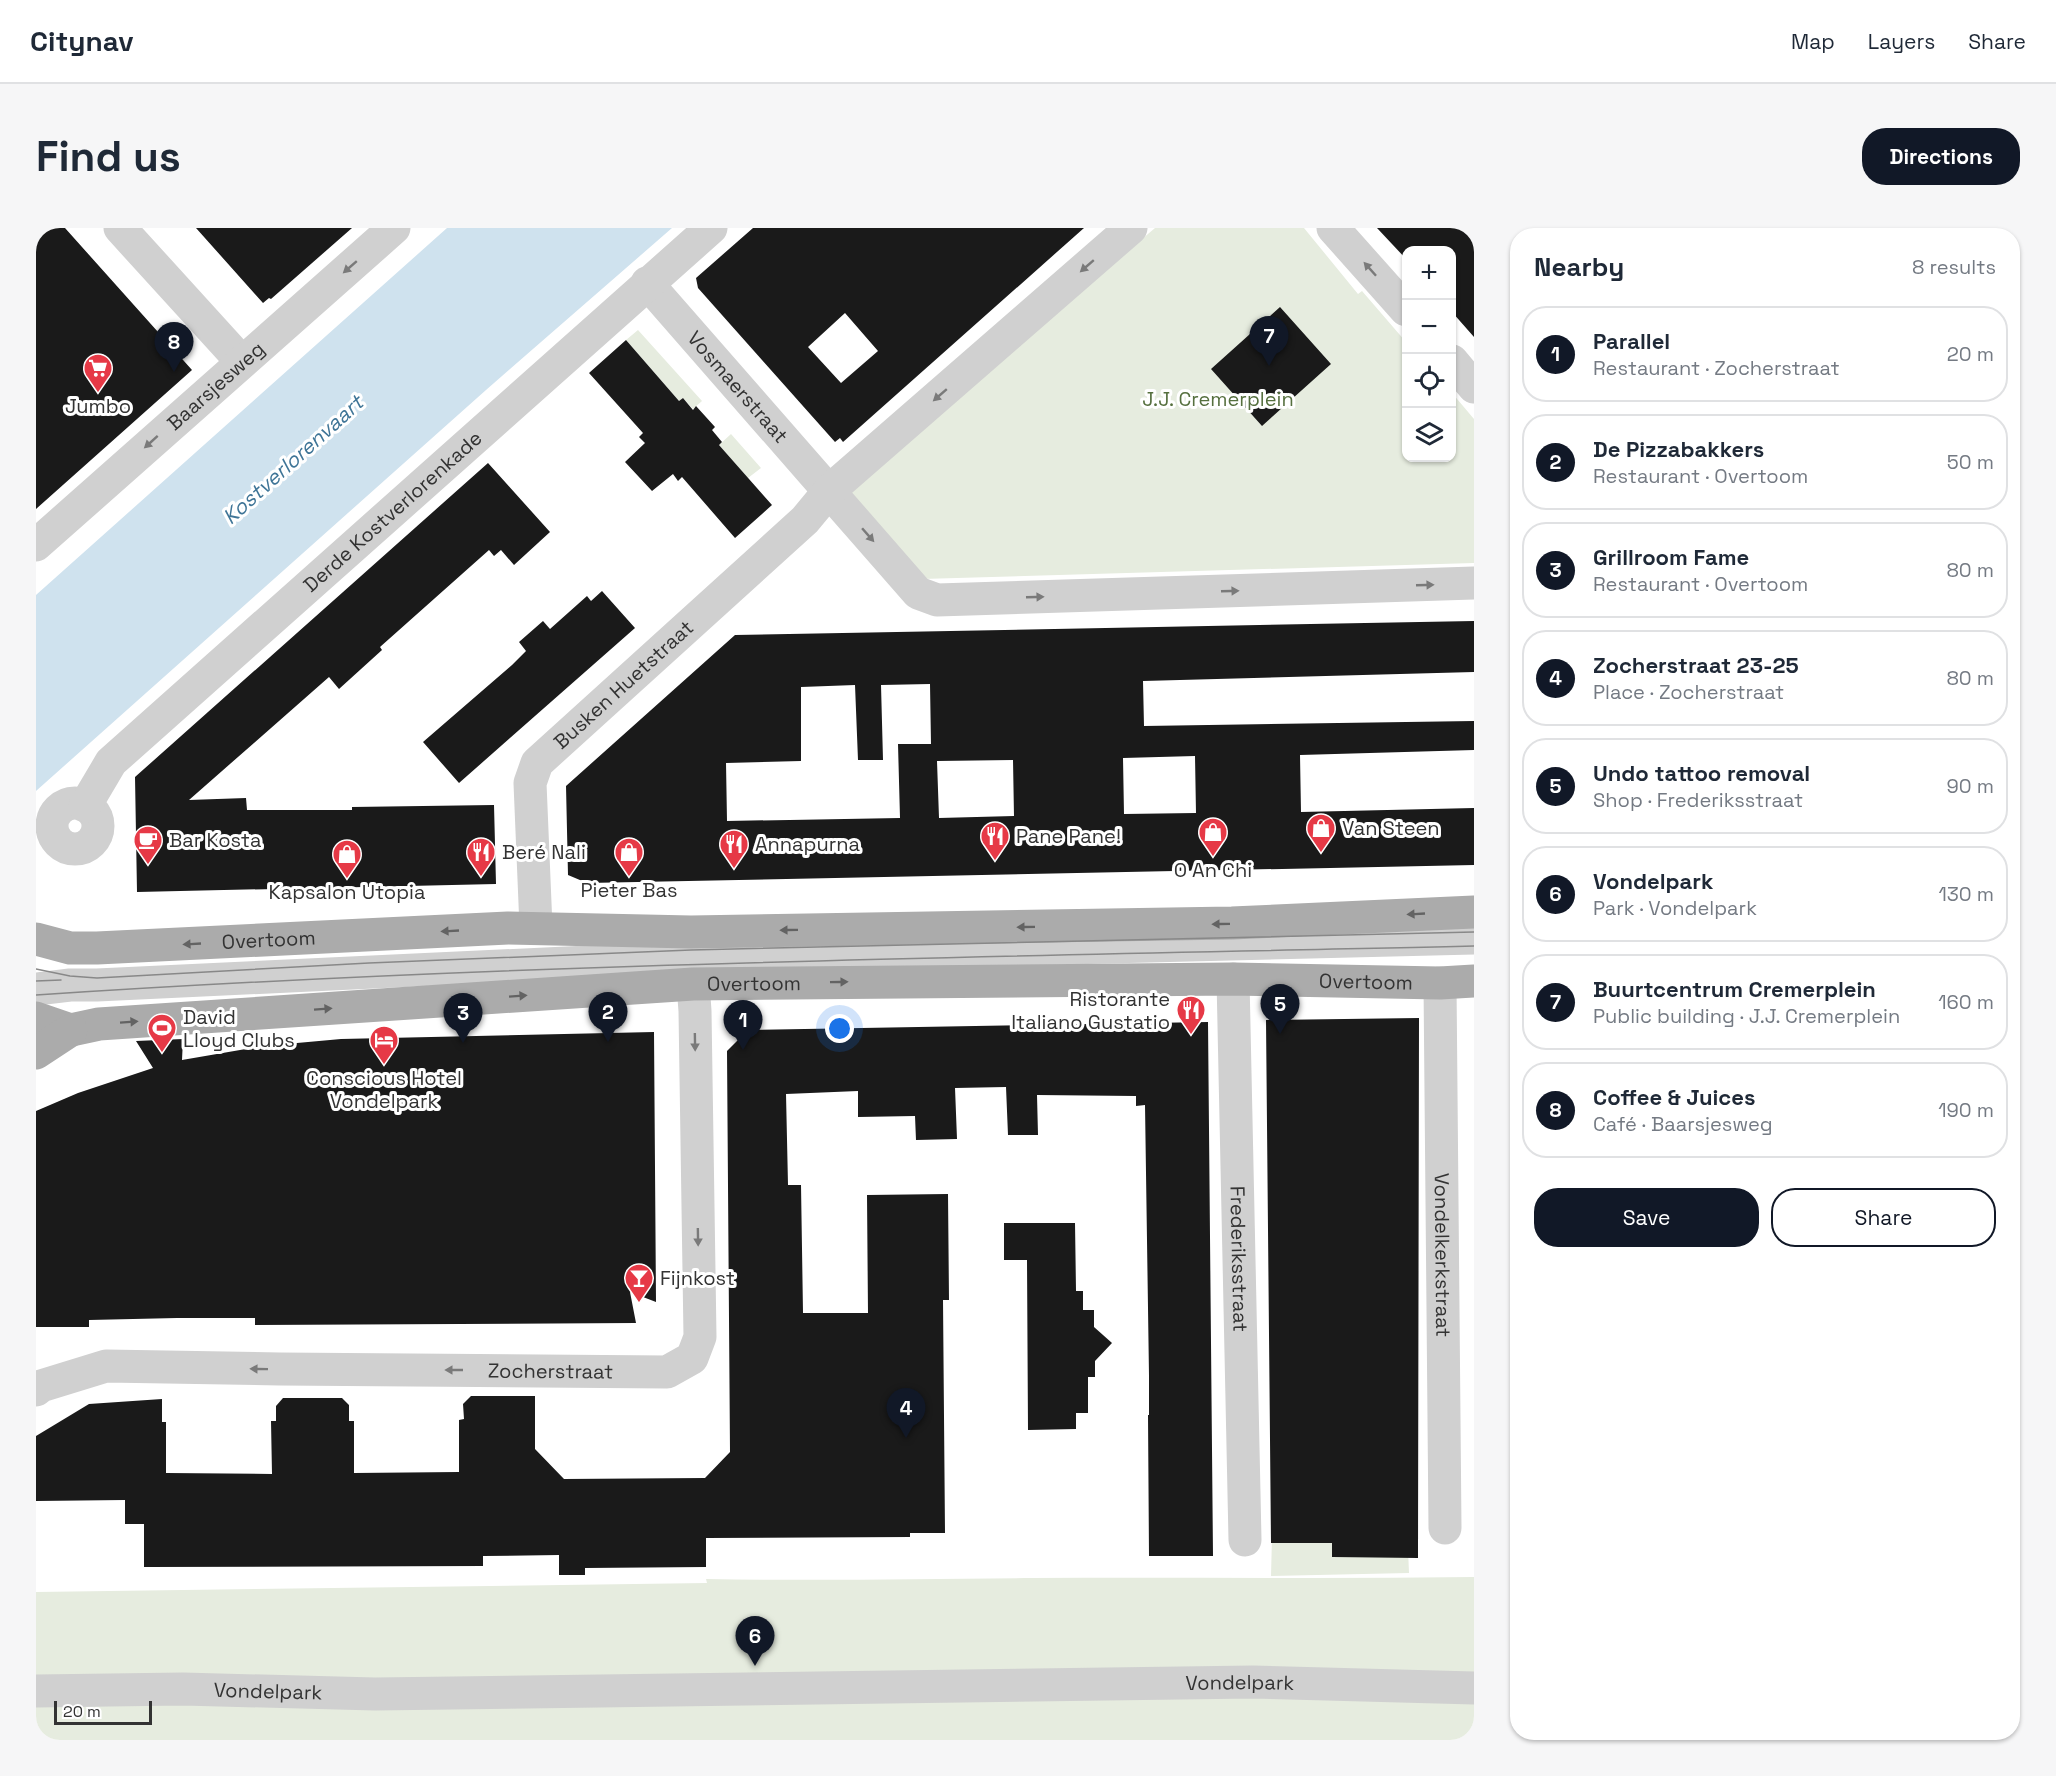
<!DOCTYPE html>
<html lang="en">
<head>
<meta charset="utf-8">
<style>
	body { margin:0; font-family:"Space Grotesk",sans-serif; background:#f6f6f7; color:#1f2937 }
	.controls { position:absolute; right:18px; top:18px; display:grid; overflow:hidden; border-radius:12px; box-shadow:0 2px 4px #0004 }
	.controls button { width:54px; height:54px; display:grid; place-items:center; padding:0; border:0; border-bottom:2px solid #e0e1e3; background:#fff; color:#1f2937; font:30px sans-serif }
	.scale { position:absolute; left:18px; bottom:15px; width:98px; box-sizing:border-box; padding-left:6px; border:3px solid #333; border-top:0; font-size:16px; line-height:21px; white-space:nowrap; color:#333; -webkit-text-stroke:4px #fff; paint-order:stroke }
	.you { position:absolute; left:804px; top:801px; width:21px; height:21px; margin:-15px; border:4px solid #fff; border-radius:50%; background:#1a73e8; box-shadow:0 0 0 9px #1a73e833 }
	.badge { display:grid; place-items:center; width:39px; height:39px; border-radius:50%; background:#111827; color:#fff; font-size:20px; font-weight:700 }
	.pin { position:absolute; translate:-50% -50px; filter:drop-shadow(0 2px 3px #0008) }
	.pin::after { content:''; position:absolute; top:32px; width:21px; height:18px; background:inherit; clip-path:polygon(0 0,100% 0,50% 100%) }
	.list { margin:0; padding:0; list-style:none }
	h2 { display:flex; justify-content:space-between; align-items:center; height:78px; margin:0; padding:0 24px; font-size:26px }
	h2 small { font-size:20px; font-weight:400; color:#747a83 }
	.list li { display:grid; grid-template-columns:39px 1fr auto; gap:18px; align-items:center; box-sizing:border-box; height:96px; margin:0 12px 12px; padding:0 12px; border:2px solid #e0e1e3; border-radius:24px }
	.list b { display:block; font-size:22px; white-space:nowrap }
	.list p { margin:0; font-size:20px; white-space:nowrap; color:#747a83 }
	.list em { font-size:20px; font-style:normal; color:#747a83 }
	.actions { display:flex; gap:12px; padding:18px 24px }
	.actions a { flex:1; padding:14px 0; border:2px solid #111827; border-radius:24px; text-align:center; font-size:21px; color:#111827 }
	.actions .main { background:#111827; color:#fff }
	.icon { flex:none; width:33px; height:33px; fill:none; stroke:currentColor; stroke-width:2; stroke-linecap:round; stroke-linejoin:round }
	.map { position:relative; flex:none; width:1438px; height:1512px; overflow:hidden; border-radius:24px }
	header { display:flex; align-items:center; gap:36px; box-sizing:border-box; height:84px; padding:0 30px; background:#fff; border-bottom:2px solid #e0e1e3 }
	header strong { font-size:28px }
	nav { display:flex; gap:33px; margin-inline-start:auto; font-size:21px }
	.intro { display:flex; align-items:center; justify-content:space-between; box-sizing:border-box; height:144px; padding:0 36px }
	h1 { margin:0; font-size:42px }
	.button { padding:15px 27px; border-radius:24px; background:#111827; color:#fff; font-size:21px; font-weight:700 }
	main { display:flex; gap:36px; padding:0 36px }
	aside { flex:1; background:#fff; border-radius:24px; box-shadow:0 2px 4px #0004 }
	.map>svg:first-child { display:block }
	.green { fill:#e6ecdf }
	.water { fill:#cfe2ee }
	.building { fill:#1a1a1a; fill-rule:evenodd }
	.lines { fill:none; stroke-linecap:round; stroke-linejoin:round }
	.minor { stroke:#d0d0d0; stroke-width:33 }
	.major { stroke:#ababab; stroke-width:33 }
	.tram { stroke:#888; stroke-width:1.5 }
	.oneway { fill:#7a7a7a }
	.oneway2 { fill:#636363 }
	.labels { text-anchor:middle; stroke-width:6; stroke-linejoin:round; paint-order:stroke }
	.street-label { font-size:20px; fill:#333; stroke:#fff }
	.park-label { font-size:20px; fill:#56703f; stroke:#fff }
	.poi-label { font-size:20px; fill:#333; stroke:#fff; text-anchor:start }
	.water-label { font-size:21px; font-style:italic; fill:#3f7597; stroke:#fff }
</style>
</head>
<body>
<header>
<strong>Citynav</strong>
<nav><a>Map</a><a>Layers</a><a>Share</a></nav>
</header>
<div class="intro"><h1>Find us</h1><a class="button">Directions</a></div>
<main>
<div class="map">
<svg width="1438" height="1512" viewBox="0 0 1438 1512">
	<rect width="100%" height="100%" fill="#fff"/>
	<path class="green" d="M1119,0H1268L1322,66L1326,63L1370,114V230H1416V165L1438,191V335L886,351L812,262Z
		M602,102L666,173L657,181L647,170L643,173L590,112Z
		M695,206L725,240L712,250L683,217Z
		M1236,1308L1372,1321L1373,1345L1235,1348Z
		M1438,1349V1512H0V1364L671,1355L670,1351C779,1353 888,1351 997,1350C1144,1349 1291,1351 1438,1349Z"/>
	<path class="water" d="M411,0H636L450,162L0,563V367Z"/>
	<path class="building" d="M0,0H29L156,142L0,281Z
		M160,0H316L235,71L233,70L227,75Z
		M717,0H1048L807,214L804,210L799,214L662,60L660,50ZM809,85L842,123L805,155L772,119Z
		M1341,0H1438V109L1416,84V22H1371V32Z
		M1244,79L1295,136L1226,198L1175,141Z
		M590,112L643,173L647,170L657,182L660,178L679,199L676,202L686,214L683,217L736,277L699,310L646,249L642,253L637,246L616,263L589,234L609,215L603,209L607,205L553,145Z
		M452,235L514,304L478,337L465,322L458,328L453,322L344,419L346,422L303,461L293,449L153,572L210,570L211,582H316V579L458,577L460,656L101,664L99,549Z
		M566,363L599,400L423,555L387,514L476,437L490,423L483,414L507,393L514,401L551,368L555,373Z
		M1438,393V444L1107,453L1108,498L1438,493V522L1264,527L1265,584L1438,580V637L551,655L532,647L530,558L699,407ZM894,456L895,516H862L864,590L691,593L690,535L765,533V459L819,457L822,532H847L845,457ZM1159,528L1160,585L1088,586L1087,530ZM977,532L978,588L903,590L901,533Z
		M1383,790L1382,1330L1296,1329V1315H1235L1230,792Z
		M1172,794L1177,1328H1113L1112,1187H1113V1147L1109,877L1100,878V868L1001,867L1002,907H972L970,859L919,860L921,911L880,912L879,888L822,889V863L750,866L752,957H765L767,1085H832L831,967L912,966L913,1072H907L909,1305H874V1309L670,1310V1339L549,1340V1347H523V1327L447,1328V1338L108,1339V1296H89V1272L0,1273V1208L53,1176L126,1171V1194H130V1245L236,1246L235,1193H240V1178L247,1170H306L313,1177V1193H318V1245L423,1244V1192L428,1191L427,1176L435,1168H499V1221L528,1251L669,1250L694,1224L691,823L712,802Z
		M618,804L620,1074L594,1064L600,1095L219,1097V1090H141L53,1092V1099H0V883L42,865L117,840L100,813L147,811L146,832L228,818L305,811Z
		M968,995H1039L1040,1063H1047V1082H1058V1099L1076,1115L1059,1133V1149H1052V1185H1040V1201L992,1202L991,1032H968Z"/>
	<g class="lines">
		<g class="minor">
			<path d="M84,0L206,134"/>
			<path d="M1297,0L1370,82"/>
			<path id="s1" d="M611,55L882,365L901,372L1438,355"/>
			<path d="M1416,133L1438,159"/>
			<path id="s2" d="M0,317L358,0"/>
			<circle cx="39" cy="598" r="23"/>
			<path id="s3" d="M49,578L75,534L675,0"/>
			<path id="s4" d="M500,699L494,555L501,535L769,292L793,263L1095,0"/>
			<path id="s5" d="M1197,751L1209,1312"/>
			<path id="s6" d="M1404,755L1409,1300"/>
			<path d="M0,761L34,757H61L656,729L1438,710"/>
			<path id="s7" d="M0,1162L5,1158L70,1138L244,1141L631,1144L656,1130L664,1109L659,783L657,756"/>
			<path id="s8" d="M0,1463L147,1461L339,1466L1217,1454L1438,1460"/>
		</g>
		<g class="major">
			<path id="s9" d="M0,711L34,720H61L472,700L655,704L1196,695L1438,684"/>
			<path id="s10" d="M0,790L35,802L63,796L657,756L1197,751L1404,755L1438,753"/>
			<path d="M0,825L35,802"/>
		</g>
		<path class="tram" d="M0,741L34,748L61,750L333,735L655,722L1438,704
			M0,753L25,752
			M0,767C479,735 959,729 1438,718"/>
	</g>
	<defs><path id="oneway-solid" d="M-6-.8H1V-3.2L6.5 0L1 3.2V.8H-6Z" transform="scale(1.5)"/></defs>
	<g class="oneway">
		<use href="#oneway-solid" transform="translate(1051 38) rotate(139)"/>
		<use href="#oneway-solid" transform="translate(314 39) rotate(139)"/>
		<use href="#oneway-solid" transform="translate(1334 41) rotate(-132)"/>
		<use href="#oneway-solid" transform="translate(904 167) rotate(139)"/>
		<use href="#oneway-solid" transform="translate(115 214) rotate(138)"/>
		<use href="#oneway-solid" transform="translate(832 307) rotate(49)"/>
		<use href="#oneway-solid" transform="translate(1389 357) rotate(-2)"/>
		<use href="#oneway-solid" transform="translate(1194 363) rotate(-2)"/>
		<use href="#oneway-solid" transform="translate(999 369) rotate(-2)"/>
		<use href="#oneway-solid" transform="translate(659 814) rotate(89)"/>
		<use href="#oneway-solid" transform="translate(662 1009) rotate(89)"/>
		<use href="#oneway-solid" transform="translate(223 1141) rotate(-179)"/>
		<use href="#oneway-solid" transform="translate(418 1142) rotate(-180)"/>
	</g>
	<g class="oneway2">
		<use href="#oneway-solid" transform="translate(1380 686) rotate(177)"/>
		<use href="#oneway-solid" transform="translate(1185 696) rotate(179)"/>
		<use href="#oneway-solid" transform="translate(990 699) rotate(179)"/>
		<use href="#oneway-solid" transform="translate(753 702) rotate(179)"/>
		<use href="#oneway-solid" transform="translate(414 703) rotate(177)"/>
		<use href="#oneway-solid" transform="translate(156 716) rotate(177)"/>
		<use href="#oneway-solid" transform="translate(803 754) rotate(-1)"/>
		<use href="#oneway-solid" transform="translate(482 768) rotate(-4)"/>
		<use href="#oneway-solid" transform="translate(287 781) rotate(-4)"/>
		<use href="#oneway-solid" transform="translate(93 794) rotate(-4)"/>
	</g>
	<defs>
		<g id="supermarket-pin" transform="scale(1.5)"><path d="M0 17L-7.5 6A9.5 9.5 0 1 1 7.5 6Z" fill="#e63946" stroke="#fff"/><path d="M-6-5.5h2.5l.6 2H6L4.5 2H-2.5L-4.4-4H-6ZM-1.5 3.2a1.3 1.3 0 1 0 .1 0ZM3 3.2a1.3 1.3 0 1 0 .1 0Z" fill="#fff"/></g>
		<g id="shop-pin" transform="scale(1.5)"><path d="M0 17L-7.5 6A9.5 9.5 0 1 1 7.5 6Z" fill="#e63946" stroke="#fff"/><path d="M-5-2.5h2.3a2.7 3.5 0 0 1 5.4 0H5L5.5 6h-11ZM-1.5-2.5h3a1.5 2.3 0 0 0-3 0Z" fill="#fff"/></g>
		<g id="restaurant-pin" transform="scale(1.5)"><path d="M0 17L-7.5 6A9.5 9.5 0 1 1 7.5 6Z" fill="#e63946" stroke="#fff"/><path d="M-5-6h1v4h1v-4h1v4h1v-4h1v5L-1.5 .5V6h-2V.5L-5-1ZM5-6V6H3V1.5H1.5Q1.5-4 5-6Z" fill="#fff"/></g>
		<g id="cafe-pin" transform="scale(1.5)"><path d="M0 17L-7.5 6A9.5 9.5 0 1 1 7.5 6Z" fill="#e63946" stroke="#fff"/><path d="M-5.5-4.5H6V0H3Q3 3.5 0 3.5H-2.5Q-5.5 3.5-5.5 0ZM3-3.2v2h1.7v-2ZM-6 4.5H4V6H-6Z" fill="#fff"/></g>
		<g id="stadium-pin" transform="scale(1.5)"><path d="M0 17L-7.5 6A9.5 9.5 0 1 1 7.5 6Z" fill="#e63946" stroke="#fff"/><path d="M0-5a6.5 5 0 1 0 0 10a6.5 5 0 1 0 0-10ZM-3.5-1.8h7v3.6h-7Z" fill="#fff"/></g>
		<g id="hotel-pin" transform="scale(1.5)"><path d="M0 17L-7.5 6A9.5 9.5 0 1 1 7.5 6Z" fill="#e63946" stroke="#fff"/><path d="M-6-4.5h1.5V1H6V5H4.5V3h-9V5H-6ZM-4 0a1.8 1.8 0 1 1 3.6 0ZM.5 0V-2.5h3Q6-2.5 6 0Z" fill="#fff"/></g>
		<g id="bar-pin" transform="scale(1.5)"><path d="M0 17L-7.5 6A9.5 9.5 0 1 1 7.5 6Z" fill="#e63946" stroke="#fff"/><path d="M-6-5H6L.8 .8V4.5H3.5V6h-7V4.5H-.8V.8Z" fill="#fff"/></g>
	</defs>
	<g fill-rule="evenodd">
		<use href="#supermarket-pin" x="62" y="140"/>
		<use href="#shop-pin" x="1285" y="600"/>
		<use href="#shop-pin" x="1177" y="604"/>
		<use href="#restaurant-pin" x="959" y="608"/>
		<use href="#cafe-pin" x="112" y="612"/>
		<use href="#restaurant-pin" x="698" y="616"/>
		<use href="#restaurant-pin" x="445" y="624"/>
		<use href="#shop-pin" x="593" y="624"/>
		<use href="#shop-pin" x="311" y="626"/>
		<use href="#restaurant-pin" x="1155" y="782"/>
		<use href="#stadium-pin" x="126" y="800"/>
		<use href="#hotel-pin" x="348" y="812"/>
		<use href="#bar-pin" x="603" y="1050"/>
	</g>
	<g class="labels">
		<g class="street-label">
			<text dy="7" stroke="none"><textPath href="#s2" startOffset="240">Baarsjesweg</textPath></text>
			<text dy="7" stroke="none"><textPath href="#s1" startOffset="138">Vosmaerstraat</textPath></text>
			<text dy="7" stroke="none"><textPath href="#s3" startOffset="428">Derde Kostverlorenkade</textPath></text>
			<text dy="7" stroke="none"><textPath href="#s4" startOffset="282">Busken Huetstraat</textPath></text>
			<text dy="7" stroke="none"><textPath href="#s9" startOffset="234">Overtoom</textPath></text>
			<text dy="7" stroke="none"><textPath href="#s10" startOffset="1334">Overtoom</textPath></text>
			<text dy="7" stroke="none"><textPath href="#s10" startOffset="722">Overtoom</textPath></text>
			<text dy="7" stroke="none"><textPath href="#s6" startOffset="272">Vondelkerkstraat</textPath></text>
			<text dy="7" stroke="none"><textPath href="#s5" startOffset="280">Frederiksstraat</textPath></text>
			<text dy="7" stroke="none"><textPath href="#s7" startOffset="519">Zocherstraat</textPath></text>
			<text dy="7" stroke="none"><textPath href="#s8" startOffset="1204">Vondelpark</textPath></text>
			<text dy="7" stroke="none"><textPath href="#s8" startOffset="232">Vondelpark</textPath></text>
		</g>
		<g class="park-label">
			<text x="1182" y="178">J.J. Cremerplein</text>
		</g>
		<g class="poi-label">
			<text x="62" y="185" text-anchor="middle">Jumbo</text>
			<text x="1306" y="607">Van Steen</text>
			<text x="980" y="615">Pane Pane!</text>
			<text x="133" y="619">Bar Kosta</text>
			<text x="719" y="623">Annapurna</text>
			<text x="466" y="631">Beré Nali</text>
			<text x="1177" y="649" text-anchor="middle">O An Chi</text>
			<text x="593" y="669" text-anchor="middle">Pieter Bas</text>
			<text x="311" y="671" text-anchor="middle">Kapsalon Utopia</text>
			<text x="1134" y="778" text-anchor="end">Ristorante<tspan x="1134" dy="23">Italiano Gustatio</tspan></text>
			<text x="147" y="796">David<tspan x="147" dy="23">Lloyd Clubs</tspan></text>
			<text x="348" y="857" text-anchor="middle">Conscious Hotel<tspan x="348" dy="23">Vondelpark</tspan></text>
			<text x="624" y="1057">Fijnkost</text>
		</g>
		<g class="water-label">
			<text transform="translate(257 232) rotate(-42)" y="7">Kostverlorenvaart</text>
		</g>
	</g>
</svg>
<div class="controls">
<button>+</button>
<button>−</button>
<button><svg class="icon" aria-label="locate" viewBox="0 0 24 24"><circle cx="12" cy="12" r="6"/><path d="M12 2v4M12 18v4M2 12h4M18 12h4"/></svg></button>
<button><svg class="icon" aria-label="layers" viewBox="0 0 24 24"><path d="M12 4l9 5-9 5-9-5zM3 14l9 5 9-5"/></svg></button>
</div>
<div class="scale">20 m</div>
<div class="you"></div>
<div class="pin badge" style="left:707px;top:822px">1</div>
<div class="pin badge" style="left:572px;top:814px">2</div>
<div class="pin badge" style="left:427px;top:815px">3</div>
<div class="pin badge" style="left:870px;top:1210px">4</div>
<div class="pin badge" style="left:1244px;top:806px">5</div>
<div class="pin badge" style="left:719px;top:1438px">6</div>
<div class="pin badge" style="left:1233px;top:138px">7</div>
<div class="pin badge" style="left:138px;top:144px">8</div>
</div>
<aside>
<h2>Nearby<small>8 results</small></h2>
<ul class="list">
<li><span class="badge">1</span><div><b>Parallel</b><p>Restaurant · Zocherstraat</p></div><em>20 m</em></li>
<li><span class="badge">2</span><div><b>De Pizzabakkers</b><p>Restaurant · Overtoom</p></div><em>50 m</em></li>
<li><span class="badge">3</span><div><b>Grillroom Fame</b><p>Restaurant · Overtoom</p></div><em>80 m</em></li>
<li><span class="badge">4</span><div><b>Zocherstraat 23-25</b><p>Place · Zocherstraat</p></div><em>80 m</em></li>
<li><span class="badge">5</span><div><b>Undo tattoo removal</b><p>Shop · Frederiksstraat</p></div><em>90 m</em></li>
<li><span class="badge">6</span><div><b>Vondelpark</b><p>Park · Vondelpark</p></div><em>130 m</em></li>
<li><span class="badge">7</span><div><b>Buurtcentrum Cremerplein</b><p>Public building · J.J. Cremerplein</p></div><em>160 m</em></li>
<li><span class="badge">8</span><div><b>Coffee &amp; Juices</b><p>Café · Baarsjesweg</p></div><em>190 m</em></li>
</ul>
<div class="actions"><a class="main">Save</a><a>Share</a></div>
</aside>
</main>
</body>
</html>
